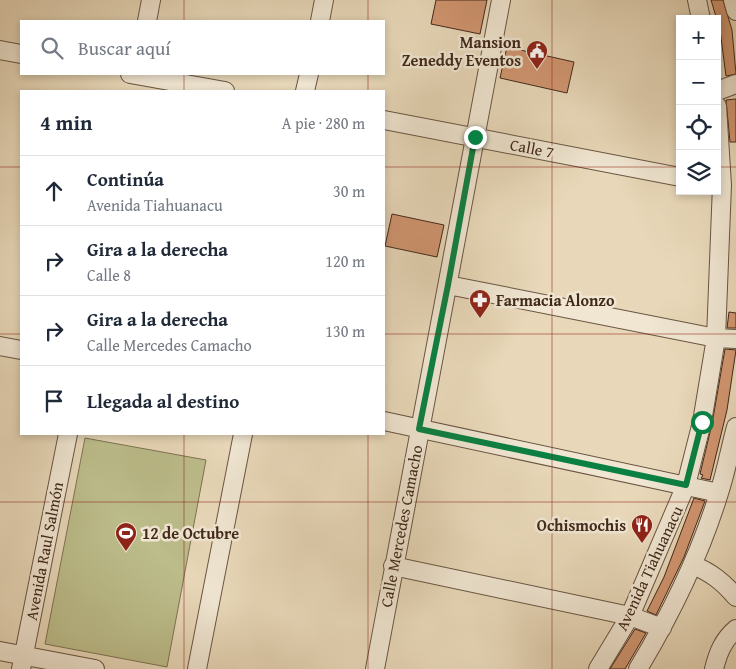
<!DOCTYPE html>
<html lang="es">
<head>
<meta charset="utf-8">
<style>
	body { margin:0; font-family:"Gentium Book Plus",serif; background:#f6f6f7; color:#1f2937 }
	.controls { position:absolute; right:15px; top:15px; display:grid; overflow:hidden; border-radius:0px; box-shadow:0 2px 8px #0003 }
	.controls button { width:45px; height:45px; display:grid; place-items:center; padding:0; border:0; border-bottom:1px solid #e0e1e3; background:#fff; color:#1f2937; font:25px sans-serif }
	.stop { position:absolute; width:15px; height:15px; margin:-11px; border:4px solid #0b8043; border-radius:50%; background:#fff }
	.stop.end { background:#0b8043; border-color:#fff; box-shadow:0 1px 5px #0008 }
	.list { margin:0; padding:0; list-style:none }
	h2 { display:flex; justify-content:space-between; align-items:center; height:65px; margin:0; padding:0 20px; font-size:21px }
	h2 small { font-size:16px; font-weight:400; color:#747a83 }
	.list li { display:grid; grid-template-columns:32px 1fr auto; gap:15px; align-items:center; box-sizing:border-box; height:70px; padding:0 20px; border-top:1px solid #e0e1e3 }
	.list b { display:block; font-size:19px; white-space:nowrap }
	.list p { margin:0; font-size:16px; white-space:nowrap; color:#747a83 }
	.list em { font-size:16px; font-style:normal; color:#747a83 }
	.icon { flex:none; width:28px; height:28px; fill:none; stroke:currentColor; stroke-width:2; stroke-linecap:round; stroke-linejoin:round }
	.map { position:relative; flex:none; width:736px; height:669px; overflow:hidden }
	.search { position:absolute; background:#fff; box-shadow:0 2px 8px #0003; left:20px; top:20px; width:365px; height:55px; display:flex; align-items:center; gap:12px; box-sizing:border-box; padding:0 18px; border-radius:0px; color:#747a83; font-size:19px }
	.panel { position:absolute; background:#fff; box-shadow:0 2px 8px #0003; left:20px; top:90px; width:365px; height:345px; border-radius:0px }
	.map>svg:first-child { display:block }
	.green { fill:#bcbd8b; stroke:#7e7352 }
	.building { fill:#d19671; stroke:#40291a }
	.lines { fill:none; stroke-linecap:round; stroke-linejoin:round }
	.minor-casing { stroke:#6a5542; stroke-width:20 }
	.minor { stroke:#f0e6d2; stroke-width:18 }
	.route { stroke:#0b8043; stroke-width:6 }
	.grid { fill:none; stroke:#8f2418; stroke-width:1; stroke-opacity:0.55 }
	.labels { text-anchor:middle; stroke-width:5; stroke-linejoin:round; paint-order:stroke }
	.poi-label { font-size:16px; font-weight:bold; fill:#40291a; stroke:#f0e6d2; text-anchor:end }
	.street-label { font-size:16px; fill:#40291a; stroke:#f0e6d2 }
</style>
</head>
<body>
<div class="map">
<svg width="736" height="669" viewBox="0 0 736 669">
	<rect width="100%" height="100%" fill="#e8d8b9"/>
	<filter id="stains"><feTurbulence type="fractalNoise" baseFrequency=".004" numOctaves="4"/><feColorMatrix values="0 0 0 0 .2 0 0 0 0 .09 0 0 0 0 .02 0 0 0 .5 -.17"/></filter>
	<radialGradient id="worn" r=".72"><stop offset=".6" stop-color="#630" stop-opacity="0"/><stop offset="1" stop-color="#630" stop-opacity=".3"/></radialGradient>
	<path class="green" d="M85,438L206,460L167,667L45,644Z"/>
	<path class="building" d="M436,0H487L480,34L431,24Z
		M711,0H723L732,30L736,74L726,76L720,30Z
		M507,47L574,62L567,93L500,78Z
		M736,99V142H730L726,100Z
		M392,214L444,225L437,257L385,246Z
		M729,312L736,313V328H727Z
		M725,349L736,350L727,410L710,480L701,478L703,475L700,474L712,424Z
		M694,498L705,501L684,557L656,615L647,611L664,577Z
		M635,629L646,633L625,669H610Z"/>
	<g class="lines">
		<g class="minor-casing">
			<path id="minor" d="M697,0L701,19
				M733,0L736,11
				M147,21L151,0
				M320,21L324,0
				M0,50L21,54
				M130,74L225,91
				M305,91L309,74
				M717,91L736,84
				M384,120L680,177
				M448,285L716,338L736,339
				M0,346L21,350
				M384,421L719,493
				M693,565C712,573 723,582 736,597
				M393,566L630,616L662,628
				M0,651L95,669
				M21,669L68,434
				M197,669L243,434
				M375,669L501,0
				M598,669L630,616L686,485L702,422L716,338L722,185L717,106
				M638,669C671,614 700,555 719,493C726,472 730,449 736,427
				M714,669C718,653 723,640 736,629"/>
		</g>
		<use href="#minor" class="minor"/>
	</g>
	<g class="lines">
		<path class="route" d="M475,137L448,285L419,429L686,485L702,422"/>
	</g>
	<path class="grid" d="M184,0V21M368,0V21M552,0V669M184,74V91M368,74V91M0,167H21M384,167H680M717,167H736M0,334H21M384,334H736M184,434V669M368,434V669M0,502H736"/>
	<defs>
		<g id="civic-pin" transform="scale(1.125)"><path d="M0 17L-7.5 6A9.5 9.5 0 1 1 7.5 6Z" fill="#8f2418" stroke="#f0e6d2"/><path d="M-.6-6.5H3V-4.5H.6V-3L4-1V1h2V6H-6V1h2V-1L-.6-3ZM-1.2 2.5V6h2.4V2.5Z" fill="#fff"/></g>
		<g id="pharmacy-pin" transform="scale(1.125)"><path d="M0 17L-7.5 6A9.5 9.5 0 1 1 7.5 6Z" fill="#8f2418" stroke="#f0e6d2"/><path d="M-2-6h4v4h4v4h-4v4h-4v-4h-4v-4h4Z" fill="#fff"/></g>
		<g id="restaurant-pin" transform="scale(1.125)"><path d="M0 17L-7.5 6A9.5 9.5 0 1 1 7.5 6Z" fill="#8f2418" stroke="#f0e6d2"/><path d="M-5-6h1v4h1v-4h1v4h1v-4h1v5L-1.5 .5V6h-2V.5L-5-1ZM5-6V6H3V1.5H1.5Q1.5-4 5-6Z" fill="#fff"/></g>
		<g id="stadium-pin" transform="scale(1.125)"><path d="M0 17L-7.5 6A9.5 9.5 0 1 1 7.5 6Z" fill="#8f2418" stroke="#f0e6d2"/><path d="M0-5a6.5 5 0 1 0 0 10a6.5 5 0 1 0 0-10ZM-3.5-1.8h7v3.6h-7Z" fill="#fff"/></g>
	</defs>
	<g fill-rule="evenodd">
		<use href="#civic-pin" x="537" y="51"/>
		<use href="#pharmacy-pin" x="480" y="300"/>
		<use href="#restaurant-pin" x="642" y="525"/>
		<use href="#stadium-pin" x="126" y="533"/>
	</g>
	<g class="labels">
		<g class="poi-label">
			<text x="521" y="48">Mansion<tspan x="521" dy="18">Zeneddy Eventos</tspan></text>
			<text x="496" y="306" text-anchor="start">Farmacia Alonzo</text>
			<text x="626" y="531">Ochismochis</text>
			<text x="142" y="539" text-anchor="start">12 de Octubre</text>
		</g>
		<g class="street-label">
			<text transform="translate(532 148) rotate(11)" y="6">Calle 7</text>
			<text transform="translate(401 526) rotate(-79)" y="6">Calle Mercedes Camacho</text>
			<text transform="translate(44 551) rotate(-79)" y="6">Avenida Raul Salmón</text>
			<text transform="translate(649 568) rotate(-65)" y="6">Avenida Tiahuanacu</text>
		</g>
	</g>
	<rect width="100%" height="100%" filter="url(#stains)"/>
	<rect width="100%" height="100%" fill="url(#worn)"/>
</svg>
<div class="controls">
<button>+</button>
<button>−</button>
<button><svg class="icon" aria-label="locate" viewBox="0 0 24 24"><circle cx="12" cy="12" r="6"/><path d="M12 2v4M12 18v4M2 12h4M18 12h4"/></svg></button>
<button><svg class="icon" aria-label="layers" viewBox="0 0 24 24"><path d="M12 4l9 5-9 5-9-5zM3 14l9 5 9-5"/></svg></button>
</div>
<div class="stop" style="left:702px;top:422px"></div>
<div class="stop end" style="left:475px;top:137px"></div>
<div class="search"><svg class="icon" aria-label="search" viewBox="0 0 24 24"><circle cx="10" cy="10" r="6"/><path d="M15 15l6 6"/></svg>Buscar aquí</div>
<section class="panel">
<h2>4 min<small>A pie · 280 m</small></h2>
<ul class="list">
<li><svg class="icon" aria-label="ahead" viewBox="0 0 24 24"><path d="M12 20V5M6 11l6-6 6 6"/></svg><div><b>Continúa</b><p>Avenida Tiahuanacu</p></div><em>30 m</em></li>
<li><svg class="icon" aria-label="right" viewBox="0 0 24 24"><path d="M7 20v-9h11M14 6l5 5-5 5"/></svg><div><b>Gira a la derecha</b><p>Calle 8</p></div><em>120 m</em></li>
<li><svg class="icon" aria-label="right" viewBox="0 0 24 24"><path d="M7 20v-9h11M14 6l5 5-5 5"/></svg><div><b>Gira a la derecha</b><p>Calle Mercedes Camacho</p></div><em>130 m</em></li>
<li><svg class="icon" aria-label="arrive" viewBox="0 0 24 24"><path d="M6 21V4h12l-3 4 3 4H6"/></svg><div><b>Llegada al destino</b></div></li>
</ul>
</section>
</div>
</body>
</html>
